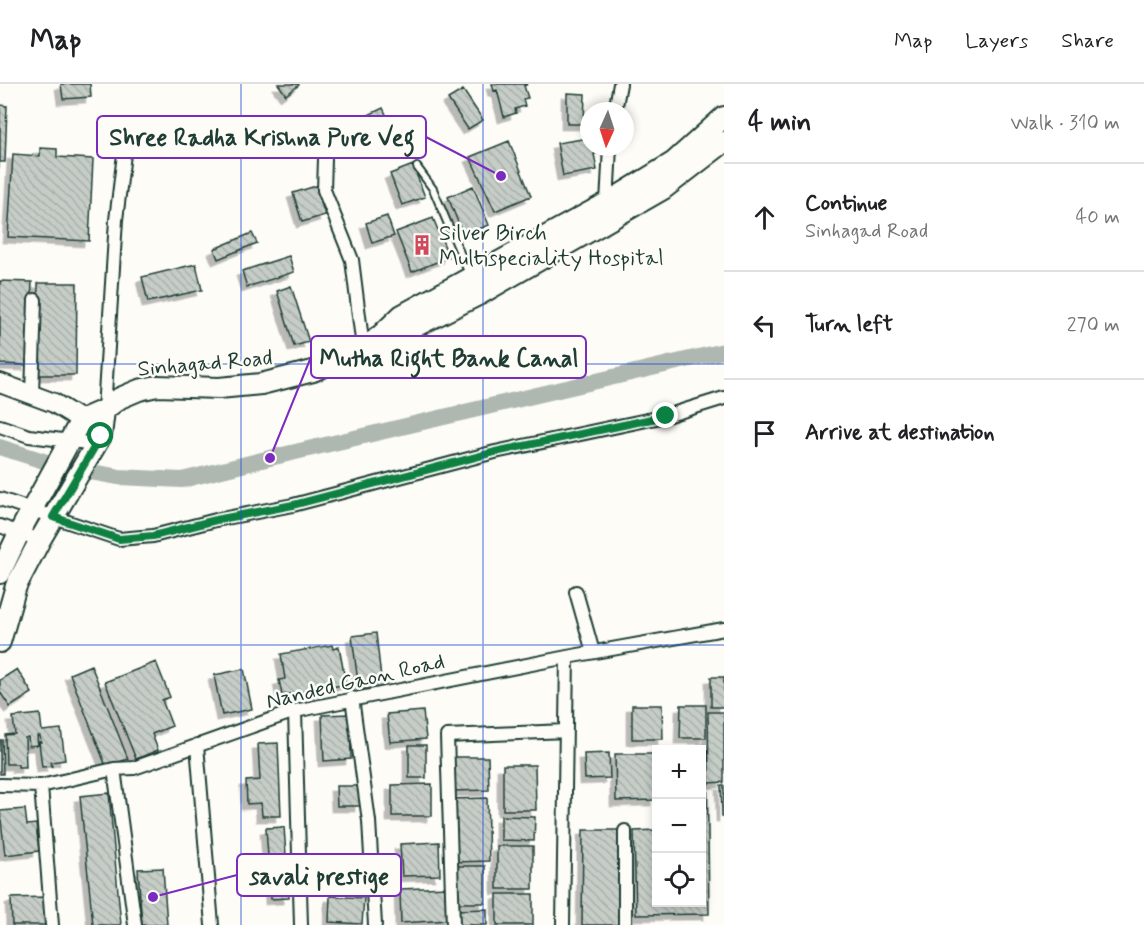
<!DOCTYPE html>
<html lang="en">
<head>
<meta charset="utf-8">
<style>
	body { margin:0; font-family:Mynerve,sans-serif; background:#f2f2f2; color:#202124 }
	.controls { position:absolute; right:18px; bottom:18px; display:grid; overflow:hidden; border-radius:0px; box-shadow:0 3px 9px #0003 }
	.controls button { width:54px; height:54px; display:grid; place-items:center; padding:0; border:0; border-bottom:2px solid #e0e0e0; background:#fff; color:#202124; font:30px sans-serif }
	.compass { position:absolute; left:580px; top:18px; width:54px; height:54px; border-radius:50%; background:#fff; box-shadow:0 3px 9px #0003; rotate:183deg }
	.stop { position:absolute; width:18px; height:18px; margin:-14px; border:4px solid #0b8043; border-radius:50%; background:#fff }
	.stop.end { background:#0b8043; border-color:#fff; box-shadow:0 2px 6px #0008 }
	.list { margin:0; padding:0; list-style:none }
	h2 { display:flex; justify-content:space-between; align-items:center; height:78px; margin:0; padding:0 24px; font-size:26px }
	h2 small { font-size:20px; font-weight:400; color:#757577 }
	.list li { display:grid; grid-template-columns:39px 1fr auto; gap:18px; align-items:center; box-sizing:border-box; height:108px; padding:0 24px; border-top:2px solid #e0e0e0 }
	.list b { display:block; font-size:22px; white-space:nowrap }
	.list p { margin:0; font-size:20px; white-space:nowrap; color:#757577 }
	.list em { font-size:20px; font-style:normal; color:#757577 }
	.icon { flex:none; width:33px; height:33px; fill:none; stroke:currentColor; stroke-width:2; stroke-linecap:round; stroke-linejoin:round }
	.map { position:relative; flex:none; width:724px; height:841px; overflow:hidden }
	header { display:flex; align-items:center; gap:36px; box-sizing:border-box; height:84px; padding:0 30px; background:#fff; border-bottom:2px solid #e0e0e0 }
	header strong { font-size:28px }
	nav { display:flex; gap:33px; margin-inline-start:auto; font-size:21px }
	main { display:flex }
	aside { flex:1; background:#fff }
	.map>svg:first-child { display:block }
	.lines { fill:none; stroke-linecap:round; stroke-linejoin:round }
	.canal { stroke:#aeb8b1; stroke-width:16 }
	.building { fill:url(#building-back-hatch); stroke:#1f3d34; stroke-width:1.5; filter:url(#shadow) }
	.lane-casing { stroke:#1f3d34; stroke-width:10 }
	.street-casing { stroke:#1f3d34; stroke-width:16 }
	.secondary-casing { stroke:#1f3d34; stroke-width:22 }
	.primary-casing { stroke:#1f3d34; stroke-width:24 }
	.lane { stroke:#fdfcf7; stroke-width:6 }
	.street { stroke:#fdfcf7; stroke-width:12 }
	.secondary { stroke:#fdfcf7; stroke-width:18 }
	.primary { stroke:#fdfcf7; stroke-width:20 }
	.route { stroke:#0b8043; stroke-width:8 }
	.grid { fill:none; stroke:#1d4ed8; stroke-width:1.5; stroke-opacity:0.55 }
	.labels { text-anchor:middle; stroke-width:5; stroke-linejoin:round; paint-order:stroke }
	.poi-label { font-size:22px; fill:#1f3d34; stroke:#fdfcf7; text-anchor:start }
	.street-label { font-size:22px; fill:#1f3d34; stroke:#fdfcf7 }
	.leader { fill:none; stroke:#7b2cbf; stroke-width:2 }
	.callout-dot { fill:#7b2cbf; stroke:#fdfcf7; stroke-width:2 }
	.callout { fill:#fdfcf7; stroke:#7b2cbf; stroke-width:2 }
	.callout-label { font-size:24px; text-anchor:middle; font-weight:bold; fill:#1f3d34 }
</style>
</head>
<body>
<header>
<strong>Map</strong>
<nav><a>Map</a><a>Layers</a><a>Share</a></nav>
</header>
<main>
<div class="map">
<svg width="724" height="841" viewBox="0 0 724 841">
	<defs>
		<pattern id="building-back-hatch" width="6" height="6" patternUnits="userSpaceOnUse" patternTransform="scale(1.5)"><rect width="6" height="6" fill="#c6cdc7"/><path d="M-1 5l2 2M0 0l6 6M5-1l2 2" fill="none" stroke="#aab1ac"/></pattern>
		<filter id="shadow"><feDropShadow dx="-5.5" dy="5.5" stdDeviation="0" flood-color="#0004"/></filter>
	</defs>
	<rect width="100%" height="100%" fill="#fdfcf7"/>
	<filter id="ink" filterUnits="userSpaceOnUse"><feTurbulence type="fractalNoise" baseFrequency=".0167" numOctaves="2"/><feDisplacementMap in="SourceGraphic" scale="12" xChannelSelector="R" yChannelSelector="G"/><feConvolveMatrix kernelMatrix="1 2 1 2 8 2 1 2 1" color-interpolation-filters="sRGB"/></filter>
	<g filter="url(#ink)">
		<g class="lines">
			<path class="canal" d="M0,363L63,383L119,393L182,396L270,374L724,267"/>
		</g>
		<path class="building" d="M61,0H90L91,13L63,15Z
			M278,0H298L299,1L286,11Z
			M492,0H528L524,2L528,14L523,15L525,22L515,25L516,29L504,33L497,6L494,7Z
			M463,6L483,36L468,45L448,15Z
			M567,9L585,10L584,40H567Z
			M0,21L7,22L5,78H0Z
			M383,24L391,41L371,50L364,33Z
			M589,54V63H597L598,69L594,70L597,86L563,92L557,59Z
			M509,57L531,112L495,127L470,73Z
			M40,64L57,65V73L93,75L89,157L8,153L13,70L40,72Z
			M413,81L425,113L402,121L390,90Z
			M316,102L325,131L302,138L293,109Z
			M473,102L489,141L463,151L448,113Z
			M387,132L394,152L372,159L366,139Z
			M433,134L449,173L412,188L396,148Z
			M252,149L257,159L218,175L214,165Z
			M289,172L294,188L247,203L242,187Z
			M196,180L202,206L148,218L142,193Z
			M0,197L32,198L28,281L0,280Z
			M38,199H77L76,291H37Z
			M291,202L309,258L294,262L277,207Z
			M376,549L382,603L359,606L352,552Z
			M332,561L333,565L339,563L346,600L327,604L316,610L304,608L282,611L279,596L285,595L281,570Z
			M156,578L170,613L162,616L172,642L152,650L158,666L136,675L105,598Z
			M91,581L128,675L106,682L70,590Z
			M17,585L32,609L10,623L0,608V596Z
			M244,585L252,625L222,631L214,591Z
			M711,593H724V623H711Z
			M632,621H662L663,655H632Z
			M681,621H706V654H680Z
			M423,627L426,655L390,658L387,630Z
			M708,628H724V698L709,699Z
			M40,630L42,647L61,645L65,676L51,678L52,682L42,683L39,658H41L40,652H37L38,661L29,662L28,653L25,654L26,683H18V680H6L5,651L15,650L13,633Z
			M350,630L351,675L324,677L322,631Z
			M0,656H2L3,690H0Z
			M278,659L281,732H262L261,719L247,720L246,697L260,696L258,660Z
			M409,661H426V694H409Z
			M702,666H707L709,830L636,831L634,747L656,746V818H702Z
			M609,669L610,694L585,695L584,670Z
			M615,670H656V716L616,717Z
			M453,673H488L489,706L453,707Z
			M503,681H535L536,726H503Z
			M432,700V732H392V701Z
			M721,701H724V732H722Z
			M336,702H360V722H337Z
			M109,709L121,841H93L80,712Z
			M487,714L489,777L454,778L452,715Z
			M25,725L27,741L36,740L39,767L5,771L0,727Z
			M501,732L535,733L534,757L501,756Z
			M284,743L289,814L271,815L266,744Z
			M583,746H620L618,841H582Z
			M439,758L440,791L402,792L400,760Z
			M497,762H533V805H497Z
			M454,782H485V819H454Z
			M163,784L167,841H142L138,785Z
			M448,803L449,836L401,839L400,805Z
			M497,810H533V841H497Z
			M330,812L364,814L362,840L329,838Z
			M46,813L48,841H12L11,814Z
			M487,825V841H457L456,826Z"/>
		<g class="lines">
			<g class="lane-casing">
				<path id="lane" d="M417,83L433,105L469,190"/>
			</g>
			<g class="street-casing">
				<path id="street" d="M615,27L620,0
					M325,75L324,106L352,176L363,264
					M607,119L610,63
					M32,310L35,216
					M104,326L116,136L124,70
					M0,342L29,352L96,360
					M0,415L119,455L153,452L216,436L293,421L495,368L666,332L724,314
					M0,442L40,456
					M576,508L593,568
					M352,614L369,737L375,841
					M295,627L301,841
					M197,661L212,841
					M114,685L135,841
					M0,701L41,702L114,685L134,684L295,627L567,573L724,545
					M41,702L52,841
					M625,747V841
					M453,841L447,652L566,647
					M563,841L567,573"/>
			</g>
			<g class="secondary-casing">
				<path id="secondary" d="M0,299L54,319L81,336"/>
			</g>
			<g class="primary-casing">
				<path id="primary" d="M378,253L406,247L480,210L663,105L724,58
					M0,489L19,449L81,336L104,326L120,314L139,306L157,302L219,304L261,300L313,287L363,264L378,254L402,231L607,119L674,78L724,33
					M0,558L16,502L40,456L101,352L104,326"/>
			</g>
			<use href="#lane" class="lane"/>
			<use href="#street" class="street"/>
			<use href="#secondary" class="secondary"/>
			<use href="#primary" class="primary"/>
		</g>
	</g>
	<g class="lines" filter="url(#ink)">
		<path class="route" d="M101,352L53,433L119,455L153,452L216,436L293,421L495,368L666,332"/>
	</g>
	<path class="grid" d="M241,0V841M483,0V841M0,280H724M0,561H724"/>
	<defs>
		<g id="building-bare" transform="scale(1.62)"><path d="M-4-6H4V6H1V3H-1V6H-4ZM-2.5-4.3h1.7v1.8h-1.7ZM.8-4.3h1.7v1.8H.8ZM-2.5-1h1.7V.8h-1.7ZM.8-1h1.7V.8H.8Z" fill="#d1495b" stroke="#fdfcf7" stroke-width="2.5" paint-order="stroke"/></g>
	</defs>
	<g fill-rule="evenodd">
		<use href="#building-bare" x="422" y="161"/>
	</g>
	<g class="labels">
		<g class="poi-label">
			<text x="439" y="156">Silver Birch<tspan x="439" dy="25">Multispeciality Hospital</tspan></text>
		</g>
		<g class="street-label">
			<text transform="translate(205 278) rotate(-5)" y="8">Sinhagad Road</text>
			<text transform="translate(355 596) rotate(-13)" y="8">Nanded Gaon Road</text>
		</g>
	</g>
	<path class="leader" d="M501 92L426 53M270 374L311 273M153 813L237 791"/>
	<g class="callout-dot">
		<circle cx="501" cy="92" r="6"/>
		<circle cx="270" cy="374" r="6"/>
		<circle cx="153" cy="813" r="6"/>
	</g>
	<g class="callout">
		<rect x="97" y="32" width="329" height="42" rx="6"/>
		<rect x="311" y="252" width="275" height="42" rx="6"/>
		<rect x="237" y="770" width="164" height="42" rx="6"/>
	</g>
	<g class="callout-label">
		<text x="262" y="61">Shree Radha Krishna Pure Veg</text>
		<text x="449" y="282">Mutha Right Bank Canal</text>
		<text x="319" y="800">savali prestige</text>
	</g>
</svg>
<div class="controls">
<button>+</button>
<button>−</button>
<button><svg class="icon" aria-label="locate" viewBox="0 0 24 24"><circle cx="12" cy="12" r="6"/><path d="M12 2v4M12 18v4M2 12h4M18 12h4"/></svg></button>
</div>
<svg class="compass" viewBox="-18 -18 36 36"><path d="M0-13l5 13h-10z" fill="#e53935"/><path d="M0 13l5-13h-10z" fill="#757577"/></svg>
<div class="stop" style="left:101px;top:352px"></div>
<div class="stop end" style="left:666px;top:332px"></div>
</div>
<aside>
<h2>4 min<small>Walk · 310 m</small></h2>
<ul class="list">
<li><svg class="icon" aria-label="ahead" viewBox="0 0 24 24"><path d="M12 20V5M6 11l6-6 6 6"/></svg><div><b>Continue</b><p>Sinhagad Road</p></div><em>40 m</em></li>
<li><svg class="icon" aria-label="left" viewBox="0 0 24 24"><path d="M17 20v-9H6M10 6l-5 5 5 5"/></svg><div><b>Turn left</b></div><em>270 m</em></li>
<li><svg class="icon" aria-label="arrive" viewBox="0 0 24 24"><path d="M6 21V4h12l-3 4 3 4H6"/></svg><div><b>Arrive at destination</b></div></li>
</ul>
</aside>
</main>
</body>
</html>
